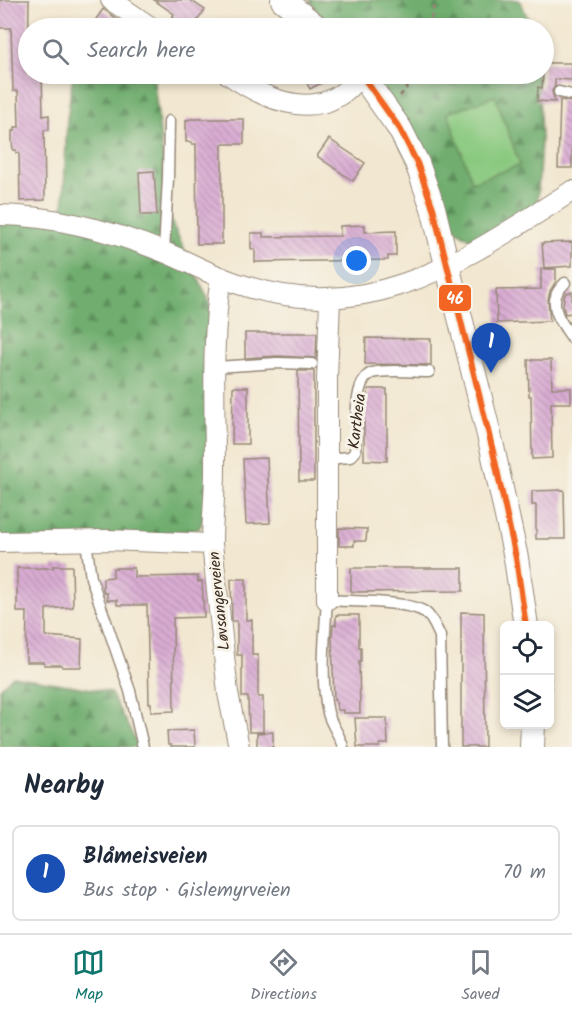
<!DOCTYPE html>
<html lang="en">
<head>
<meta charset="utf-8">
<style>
	body { margin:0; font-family:Kalam,sans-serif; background:#f6f6f7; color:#1f2937 }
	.controls { position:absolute; right:18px; bottom:18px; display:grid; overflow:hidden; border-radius:9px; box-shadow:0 3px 9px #0003 }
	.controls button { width:54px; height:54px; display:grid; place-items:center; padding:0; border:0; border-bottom:2px solid #e0e1e3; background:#fff; color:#1f2937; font:30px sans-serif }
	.you { position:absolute; left:357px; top:261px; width:21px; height:21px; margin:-15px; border:4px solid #fff; border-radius:50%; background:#1a73e8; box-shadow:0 0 0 9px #1a73e833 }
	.badge { display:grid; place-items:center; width:39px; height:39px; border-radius:50%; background:#0f766e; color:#fff; font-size:20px; font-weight:700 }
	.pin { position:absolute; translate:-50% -50px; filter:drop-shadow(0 2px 3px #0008) }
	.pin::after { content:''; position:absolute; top:32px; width:21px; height:18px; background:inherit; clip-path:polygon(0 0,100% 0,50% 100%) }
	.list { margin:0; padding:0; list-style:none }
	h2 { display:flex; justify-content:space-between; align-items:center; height:78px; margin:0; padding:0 24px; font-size:26px }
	h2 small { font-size:20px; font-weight:400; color:#747a83 }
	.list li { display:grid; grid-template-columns:39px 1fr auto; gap:18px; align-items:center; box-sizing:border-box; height:96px; margin:0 12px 12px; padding:0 12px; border:2px solid #e0e1e3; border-radius:9px }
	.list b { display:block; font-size:22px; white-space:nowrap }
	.list p { margin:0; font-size:20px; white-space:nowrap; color:#747a83 }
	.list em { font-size:20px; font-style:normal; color:#747a83 }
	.icon { flex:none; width:33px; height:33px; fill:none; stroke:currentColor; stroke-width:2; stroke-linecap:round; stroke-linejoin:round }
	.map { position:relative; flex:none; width:572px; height:747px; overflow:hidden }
	.search { position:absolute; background:#fff; box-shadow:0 3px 9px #0003; left:18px; right:18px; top:18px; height:66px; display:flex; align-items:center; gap:15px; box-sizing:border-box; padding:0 21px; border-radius:33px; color:#747a83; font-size:22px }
	.sheet { height:186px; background:#fff }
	nav { display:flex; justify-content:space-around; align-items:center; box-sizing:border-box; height:84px; border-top:2px solid #e0e1e3; background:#fff; font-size:16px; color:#747a83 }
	nav a { display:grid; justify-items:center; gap:3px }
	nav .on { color:#0f766e }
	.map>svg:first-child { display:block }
	.forest { fill:url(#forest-firs); stroke:#556c46; stroke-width:1.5 }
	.pitch { fill:#8ac980; stroke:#627a4f; stroke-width:1.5 }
	.building { fill:url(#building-back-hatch) }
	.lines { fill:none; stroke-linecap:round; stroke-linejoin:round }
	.service-casing { stroke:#968877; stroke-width:13 }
	.minor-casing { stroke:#968877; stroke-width:22 }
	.tertiary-casing { stroke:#968877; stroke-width:26 }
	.path { stroke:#968877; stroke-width:3; stroke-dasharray:4.5 4.5; stroke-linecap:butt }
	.service { stroke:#fff; stroke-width:10 }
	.minor { stroke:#fff; stroke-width:20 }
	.tertiary { stroke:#fff; stroke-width:24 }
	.bus-1-casing { stroke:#f7f3e8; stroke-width:10 }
	.bus-1 { stroke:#f26522; stroke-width:6 }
	.labels { text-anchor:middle; stroke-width:6; stroke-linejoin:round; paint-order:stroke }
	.street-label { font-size:16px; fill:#3b2a1e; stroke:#f7f3e8 }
	.line-badge { stroke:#f7f3e8; stroke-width:2 }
	.badge-label { font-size:16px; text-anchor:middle; font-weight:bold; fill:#fff }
</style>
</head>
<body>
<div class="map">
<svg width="572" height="747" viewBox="0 0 572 747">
	<defs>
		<pattern id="forest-firs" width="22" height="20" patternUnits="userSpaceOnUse" patternTransform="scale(1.5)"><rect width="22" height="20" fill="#6fad6e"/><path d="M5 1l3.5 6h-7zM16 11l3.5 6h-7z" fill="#5c8d5a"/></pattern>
		<pattern id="building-back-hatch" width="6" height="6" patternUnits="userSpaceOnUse" patternTransform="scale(1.5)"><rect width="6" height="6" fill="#daadd4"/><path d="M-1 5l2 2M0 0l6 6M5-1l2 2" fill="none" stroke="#b28dab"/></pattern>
	</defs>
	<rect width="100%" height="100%" fill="#f7f3e8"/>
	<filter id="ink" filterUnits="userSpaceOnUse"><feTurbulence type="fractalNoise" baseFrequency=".0167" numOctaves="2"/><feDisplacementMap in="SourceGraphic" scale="12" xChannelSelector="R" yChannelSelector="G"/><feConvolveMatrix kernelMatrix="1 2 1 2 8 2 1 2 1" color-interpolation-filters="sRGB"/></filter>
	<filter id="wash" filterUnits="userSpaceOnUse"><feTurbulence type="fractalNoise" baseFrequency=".008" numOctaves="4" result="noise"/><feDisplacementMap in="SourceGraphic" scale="24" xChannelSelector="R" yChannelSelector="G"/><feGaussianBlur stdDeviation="1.35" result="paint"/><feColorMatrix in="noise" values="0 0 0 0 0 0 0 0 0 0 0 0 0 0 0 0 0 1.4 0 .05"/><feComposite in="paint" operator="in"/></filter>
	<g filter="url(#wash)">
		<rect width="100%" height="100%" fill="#f2e7d0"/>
		<path class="forest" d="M309,0H518L521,3L532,28H328Z
			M73,74H153L170,219L211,305L214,494L199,529L103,540L0,542V222L63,216L67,121Z
			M357,74H538L541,139L537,211L475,242L448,225Z
			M13,676L110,692L139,747H0V688Z"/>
		<path class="pitch" d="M495,96L520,165L472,182L448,113Z"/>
		<g id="blocks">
			<path class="building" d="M0,0H29L28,74H42L43,116L49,115V130H44L45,200L20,201L19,153H16V150H13L12,141V131H15V127H19L18,91H13L11,28H0Z
				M154,0H190L205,10L192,28H189L172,17L174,14Z
				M103,9L117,19L111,28H90Z
				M544,63H572V80L555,79V86L552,91L555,102L537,101L538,87L542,88Z
				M302,74H338L310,89Z
				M560,100L572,102V168H558Z
				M192,119H244V144H222V244H197L196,144H192V142H186V120Z
				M329,139L365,163L353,181L317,156Z
				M154,171L157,215H141L139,172Z
				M365,225V232L396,231V256H388V260L255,262V249H251V233H263V237L340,236V226Z
				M572,242V266L544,268L542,243Z
				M541,269H556V281L550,291L548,300L550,321L497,323L496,290L541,289Z
				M572,292V313L565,314L563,306L564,297L566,293Z
				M245,333H317L316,358L277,356L245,358Z
				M366,338L431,339V365L365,364Z
				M528,360H551L552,388H571V403H551L552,458L532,459L531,396H529Z
				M298,371H314V481H299Z
				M233,387H248V444H232Z
				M369,389H387V461L364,460V408Z
				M267,458L270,523L246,524L243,459Z
				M564,490L565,539H536V505H532V491Z
				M339,528L367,529L366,541H354V546H339Z
				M53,566H72L73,607L46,609V636L82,639L81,667H62V665H44V662H26L27,612H17V568H53Z
				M113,568H134V577L198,576V582L202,581L204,617L173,618L174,711L151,712V703H149L147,605H117V600H107V593H104L103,589V578L113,577Z
				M351,568H463V591L351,592Z
				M231,579H246V620H252V655H258V697H263V732H249L248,697H242V655H237V621H232Z
				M461,612L484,613L485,747H461Z
				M336,615H359V647H361V661H359L360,713H343V710H337L336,700H334L332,637L333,625H336Z
				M355,718H387L388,744H380V747H357Z
				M194,730L195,747H171V745H168L167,731Z
				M273,732V747H257V733Z"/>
		</g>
	</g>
	<g filter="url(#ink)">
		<use href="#blocks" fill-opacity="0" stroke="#968877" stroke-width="1.5"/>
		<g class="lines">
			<g class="service-casing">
				<path id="service" d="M559,92L572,95
					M164,252L168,178L169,121
					M565,283C562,286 557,291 556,296C551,311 564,326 572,338
					M215,367L277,363L312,364
					M327,459L350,457L355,452C357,433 352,380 372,373C387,369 413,372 429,372
					M86,541L91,578L130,691L143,747
					M343,747C340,735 331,725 328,713C320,681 325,633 327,600C351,602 406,600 425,612C432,617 436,628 440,636L442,747"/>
			</g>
			<g class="minor-casing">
				<path id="minor" d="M111,0L152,28
					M228,74C268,102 326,126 360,74
					M0,215C56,216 112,231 164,252C189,262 213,276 239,284C371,329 466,258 572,191
					M0,542L108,540L212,544L228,693L239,747
					M212,544C212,519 215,495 215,470C215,406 211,340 221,277
					M327,600V379L330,299"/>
			</g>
			<g class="tertiary-casing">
				<path id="tertiary" d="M283,0L318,28
					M361,74L400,129L417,163L433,208L492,447L516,558L526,626
					M532,747L533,724"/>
			</g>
			<path class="path" d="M429,28L435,0
				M400,96L417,74
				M550,677L551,714"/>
			<use href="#service" class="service"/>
			<use href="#minor" class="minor"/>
			<use href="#tertiary" class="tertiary"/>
			<g class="bus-1-casing">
				<path id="bus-1" d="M361,74L400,129L417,163L433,208L492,447L516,558L526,626"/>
			</g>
			<use href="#bus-1" class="bus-1"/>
		</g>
	</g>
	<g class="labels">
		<g class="street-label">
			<text transform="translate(356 421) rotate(-83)" y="6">Kartheia</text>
			<text transform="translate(218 601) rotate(-96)" y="6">Løvsangerveien</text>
		</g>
	</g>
	<rect class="line-badge" x="438" y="284" width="34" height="28" rx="6" fill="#f26522"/>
	<g class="badge-label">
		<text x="455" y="304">46</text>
	</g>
</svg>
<div class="controls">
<button><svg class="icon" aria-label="locate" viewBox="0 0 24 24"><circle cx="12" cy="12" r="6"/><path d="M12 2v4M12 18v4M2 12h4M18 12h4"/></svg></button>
<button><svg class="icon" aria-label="layers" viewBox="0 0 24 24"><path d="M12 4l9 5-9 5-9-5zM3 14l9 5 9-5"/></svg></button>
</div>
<div class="you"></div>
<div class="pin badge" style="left:491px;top:373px;background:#1a4fb4">1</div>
<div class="search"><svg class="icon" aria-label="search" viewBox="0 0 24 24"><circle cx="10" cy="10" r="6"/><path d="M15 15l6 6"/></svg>Search here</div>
</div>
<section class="sheet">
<h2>Nearby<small></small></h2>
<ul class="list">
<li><span class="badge" style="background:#1a4fb4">1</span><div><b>Blåmeisveien</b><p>Bus stop · Gislemyrveien</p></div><em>70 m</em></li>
</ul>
</section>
<nav>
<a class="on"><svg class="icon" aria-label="map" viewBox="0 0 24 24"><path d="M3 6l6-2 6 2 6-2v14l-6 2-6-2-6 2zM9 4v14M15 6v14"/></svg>Map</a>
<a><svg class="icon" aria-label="directions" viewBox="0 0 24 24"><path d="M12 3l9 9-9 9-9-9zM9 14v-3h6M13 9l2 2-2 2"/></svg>Directions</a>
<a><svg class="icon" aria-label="saved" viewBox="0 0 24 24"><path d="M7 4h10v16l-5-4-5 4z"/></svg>Saved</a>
</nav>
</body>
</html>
